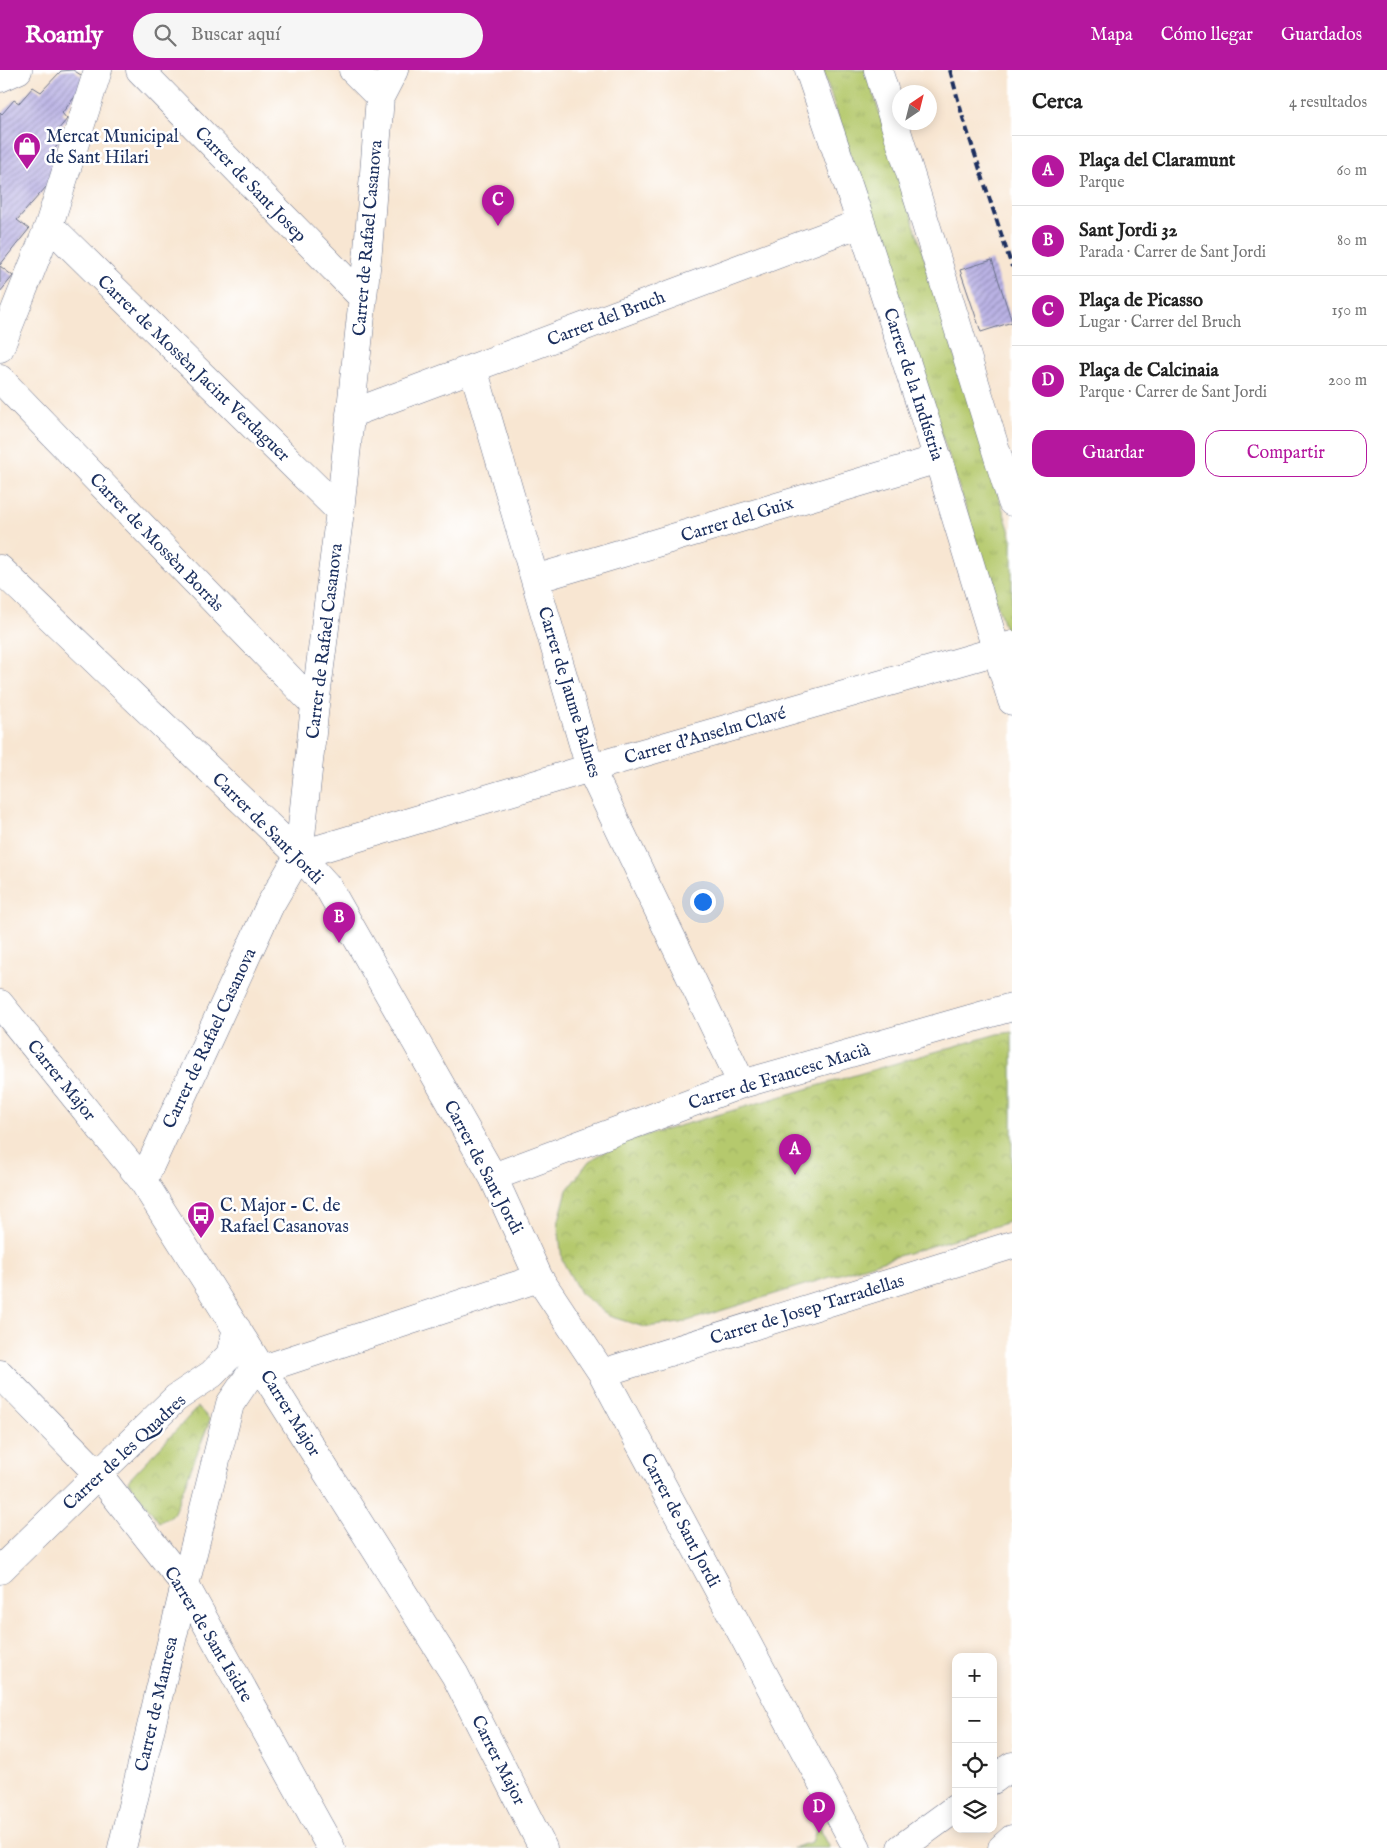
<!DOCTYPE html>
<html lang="es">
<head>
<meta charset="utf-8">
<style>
	body { margin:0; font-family:"IM FELL English",serif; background:#f6f6f6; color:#222 }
	.controls { position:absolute; right:15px; bottom:15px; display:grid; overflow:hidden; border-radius:10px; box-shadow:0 2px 12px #0003 }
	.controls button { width:45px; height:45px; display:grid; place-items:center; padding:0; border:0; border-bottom:1px solid #e0e0e0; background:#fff; color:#222; font:25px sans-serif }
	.compass { position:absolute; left:892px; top:15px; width:45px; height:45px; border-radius:50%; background:#fff; box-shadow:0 2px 12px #0003; rotate:35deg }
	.you { position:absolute; left:702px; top:831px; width:18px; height:18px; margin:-12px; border:4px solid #fff; border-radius:50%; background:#1a73e8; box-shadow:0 0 0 8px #1a73e833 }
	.badge { display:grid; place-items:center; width:32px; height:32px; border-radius:50%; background:#b5179e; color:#fff; font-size:16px; font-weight:700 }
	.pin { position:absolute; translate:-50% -41px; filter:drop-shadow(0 1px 2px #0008) }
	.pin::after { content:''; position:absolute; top:26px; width:18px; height:15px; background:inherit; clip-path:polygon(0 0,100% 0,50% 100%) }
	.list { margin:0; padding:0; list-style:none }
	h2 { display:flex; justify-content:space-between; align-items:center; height:65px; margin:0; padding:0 20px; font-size:21px }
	h2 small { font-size:16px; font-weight:400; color:#767676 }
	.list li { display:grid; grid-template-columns:32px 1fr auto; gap:15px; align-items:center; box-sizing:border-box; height:70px; padding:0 20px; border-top:1px solid #e0e0e0 }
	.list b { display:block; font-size:19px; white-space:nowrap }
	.list p { margin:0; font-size:16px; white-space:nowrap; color:#767676 }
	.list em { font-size:16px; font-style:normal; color:#767676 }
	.actions { display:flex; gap:10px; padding:15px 20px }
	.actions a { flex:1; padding:11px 0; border:1px solid #b5179e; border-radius:15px; text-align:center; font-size:18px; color:#b5179e }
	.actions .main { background:#b5179e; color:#fff }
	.icon { flex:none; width:28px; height:28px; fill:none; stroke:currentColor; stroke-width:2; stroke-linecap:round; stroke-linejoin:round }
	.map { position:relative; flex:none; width:1012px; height:1778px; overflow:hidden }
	header { display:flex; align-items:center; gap:30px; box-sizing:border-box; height:70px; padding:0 25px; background:#b5179e; color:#fff }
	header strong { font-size:24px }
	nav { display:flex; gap:28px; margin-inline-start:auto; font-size:18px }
	.search { width:350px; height:45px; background:#f6f6f6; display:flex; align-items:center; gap:12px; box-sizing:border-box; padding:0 18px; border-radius:28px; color:#767676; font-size:19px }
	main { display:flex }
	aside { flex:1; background:#fff }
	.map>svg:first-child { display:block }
	.grass { fill:url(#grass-tufts); stroke:#687c66 }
	.park { fill:url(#park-crowns); stroke:#687c66 }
	.garden { fill:#b5c96d; stroke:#687c66 }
	.building { fill:url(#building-hatch) }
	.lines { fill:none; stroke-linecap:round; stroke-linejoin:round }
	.minor-casing { stroke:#686f87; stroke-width:29 }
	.minor { stroke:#fff; stroke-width:28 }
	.rail { stroke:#1b2f5e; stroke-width:4; stroke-dasharray:8 4; stroke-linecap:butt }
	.labels { text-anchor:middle; stroke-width:5; stroke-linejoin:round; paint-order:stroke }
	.poi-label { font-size:18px; fill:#1b2f5e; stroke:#fff; text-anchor:start }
	.street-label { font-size:18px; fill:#1b2f5e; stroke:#fff }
</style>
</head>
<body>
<header>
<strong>Roamly</strong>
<div class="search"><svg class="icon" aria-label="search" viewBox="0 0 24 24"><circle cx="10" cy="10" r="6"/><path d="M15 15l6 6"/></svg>Buscar aquí</div>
<nav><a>Mapa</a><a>Cómo llegar</a><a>Guardados</a></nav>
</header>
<main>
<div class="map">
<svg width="1012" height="1778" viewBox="0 0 1012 1778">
	<defs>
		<pattern id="grass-tufts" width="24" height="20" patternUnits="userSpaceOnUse" patternTransform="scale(1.25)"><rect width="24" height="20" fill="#b5c96d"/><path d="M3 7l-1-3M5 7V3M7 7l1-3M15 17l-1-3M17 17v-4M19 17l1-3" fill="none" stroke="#9bad61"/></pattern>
		<pattern id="park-crowns" width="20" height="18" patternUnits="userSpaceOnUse" patternTransform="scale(1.25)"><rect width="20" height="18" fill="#b5c96d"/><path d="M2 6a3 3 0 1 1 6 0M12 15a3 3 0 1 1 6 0" fill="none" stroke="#9bad61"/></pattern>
		<pattern id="building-hatch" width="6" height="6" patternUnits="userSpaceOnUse" patternTransform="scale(1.25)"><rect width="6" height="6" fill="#bab2e4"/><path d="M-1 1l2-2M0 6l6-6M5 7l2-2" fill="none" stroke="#9691bc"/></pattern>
	</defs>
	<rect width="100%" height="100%" fill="#fff"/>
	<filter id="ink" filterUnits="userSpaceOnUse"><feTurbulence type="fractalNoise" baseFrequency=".02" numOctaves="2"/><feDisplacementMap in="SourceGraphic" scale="10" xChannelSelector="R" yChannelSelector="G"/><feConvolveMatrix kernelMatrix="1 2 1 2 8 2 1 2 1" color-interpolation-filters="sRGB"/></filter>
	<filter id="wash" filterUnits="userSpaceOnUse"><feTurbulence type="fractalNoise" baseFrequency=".0096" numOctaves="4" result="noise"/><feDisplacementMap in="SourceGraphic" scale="20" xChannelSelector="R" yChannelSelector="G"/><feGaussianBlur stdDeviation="1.12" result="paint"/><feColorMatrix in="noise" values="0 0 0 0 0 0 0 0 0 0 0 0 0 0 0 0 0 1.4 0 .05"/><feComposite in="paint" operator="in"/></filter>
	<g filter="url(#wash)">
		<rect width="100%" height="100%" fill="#f8e6d2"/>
		<path class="grass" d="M823,0H866L1012,469V580Z"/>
		<path class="park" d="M1012,962V1151L681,1253L644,1257L609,1246L580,1223L562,1190L558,1154L567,1120L589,1091L620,1073L997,964Z
			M198,1337L210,1350L173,1445L159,1452L128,1411Z"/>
		<path class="garden" d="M818,1755L830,1778H792L812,1772Z"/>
		<g id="blocks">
			<path class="building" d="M73,0L81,5L83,10L81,19L62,43L67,49L53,66L60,72L48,87L58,95L50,105L54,108L17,150L29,159L0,195V42L2,44L14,30L19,33L33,17L41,22L61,1Z
				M992,190L1012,252L981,262L960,200Z
				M0,196L13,206L0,222Z"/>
		</g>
	</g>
	<g filter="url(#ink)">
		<use href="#blocks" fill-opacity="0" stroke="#686f87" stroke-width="1"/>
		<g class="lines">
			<g class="minor-casing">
				<path id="minor" d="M140,0L362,227
					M353,0L380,27
					M809,0L861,153L938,389L1012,631
					M878,0L1012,432
					M0,8L18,0
					M49,155L340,441
					M0,278L49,155L98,0
					M473,298L590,698L742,1014
					M0,309L315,635
					M350,344L861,153
					M0,499L299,785L328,817L493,1107L539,1208L602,1303L857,1778
					M535,509L938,389
					M299,785L590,698L997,581L1012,575
					M0,934L143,1111L455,1605L543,1778
					M493,1107L742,1014L1012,937
					M143,1111L270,835L299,785L315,635L340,441L368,180L380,27L394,0
					M263,1299L539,1208
					M602,1303L1012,1175
					M0,1304L99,1405L185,1515L331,1778
					M0,1500L176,1328L212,1304L230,1285L237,1259
					M993,1710L1012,1696
					M122,1778L185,1515L230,1334L258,1293
					M901,1778L956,1738
					M1002,1778L1012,1769"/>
			</g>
			<use href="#minor" class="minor"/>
			<path class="rail" d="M950,0L963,48L1012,197"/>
		</g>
	</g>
	<defs>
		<g id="shop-pin" transform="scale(1.4375)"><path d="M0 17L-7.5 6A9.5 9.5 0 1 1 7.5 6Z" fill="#b5179e" stroke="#fff"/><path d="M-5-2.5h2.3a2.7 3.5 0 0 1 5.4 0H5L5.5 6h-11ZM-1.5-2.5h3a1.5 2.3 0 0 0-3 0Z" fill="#fff"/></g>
		<g id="bus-pin" transform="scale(1.4375)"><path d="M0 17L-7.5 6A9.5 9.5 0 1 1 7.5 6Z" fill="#b5179e" stroke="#fff"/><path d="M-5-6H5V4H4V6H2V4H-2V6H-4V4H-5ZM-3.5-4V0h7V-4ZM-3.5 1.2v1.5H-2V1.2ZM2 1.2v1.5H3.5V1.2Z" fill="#fff"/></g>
	</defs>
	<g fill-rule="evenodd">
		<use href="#shop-pin" x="27" y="76"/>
		<use href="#bus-pin" x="201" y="1145"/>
	</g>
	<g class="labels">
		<g class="poi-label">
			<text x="46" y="72">Mercat Municipal<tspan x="46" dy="21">de Sant Hilari</tspan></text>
			<text x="220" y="1141">C. Major - C. de<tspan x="220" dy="21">Rafael Casanovas</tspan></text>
		</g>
		<g class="street-label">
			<text transform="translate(251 114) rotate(46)" y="6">Carrer de Sant Josep</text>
			<text transform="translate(367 168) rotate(-85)" y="6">Carrer de Rafael Casanova</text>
			<text transform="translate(606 248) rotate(-21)" y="6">Carrer del Bruch</text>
			<text transform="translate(194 298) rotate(44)" y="6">Carrer de Mossèn Jacint Verdaguer</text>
			<text transform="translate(914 314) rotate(72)" y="6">Carrer de la Indústria</text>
			<text transform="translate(737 449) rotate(-17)" y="6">Carrer del Guix</text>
			<text transform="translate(157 472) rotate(46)" y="6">Carrer de Mossèn Borràs</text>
			<text transform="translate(324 571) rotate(-83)" y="6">Carrer de Rafael Casanova</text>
			<text transform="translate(570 622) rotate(73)" y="6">Carrer de Jaume Balmes</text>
			<text transform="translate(705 665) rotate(-16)" y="6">Carrer d'Anselm Clavé</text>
			<text transform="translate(268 758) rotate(45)" y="6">Carrer de Sant Jordi</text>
			<text transform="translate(209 968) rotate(-65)" y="6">Carrer de Rafael Casanova</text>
			<text transform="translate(779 1006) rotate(-17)" y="6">Carrer de Francesc Macià</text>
			<text transform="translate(62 1010) rotate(51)" y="6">Carrer Major</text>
			<text transform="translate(484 1097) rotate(62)" y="6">Carrer de Sant Jordi</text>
			<text transform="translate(807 1239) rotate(-17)" y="6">Carrer de Josep Tarradellas</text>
			<text transform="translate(291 1343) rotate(58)" y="6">Carrer Major</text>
			<text transform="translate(124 1382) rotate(-43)" y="6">Carrer de les Quadres</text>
			<text transform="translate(681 1450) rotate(62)" y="6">Carrer de Sant Jordi</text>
			<text transform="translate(209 1564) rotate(59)" y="6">Carrer de Sant Isidre</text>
			<text transform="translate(156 1634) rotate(-77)" y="6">Carrer de Manresa</text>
			<text transform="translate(499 1690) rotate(63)" y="6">Carrer Major</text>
		</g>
	</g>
</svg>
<div class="controls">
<button>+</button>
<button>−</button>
<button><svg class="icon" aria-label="locate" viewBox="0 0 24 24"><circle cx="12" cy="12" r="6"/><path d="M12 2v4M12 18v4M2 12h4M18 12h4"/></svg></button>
<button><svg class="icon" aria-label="layers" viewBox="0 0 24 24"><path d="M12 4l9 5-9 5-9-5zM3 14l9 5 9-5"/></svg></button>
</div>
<svg class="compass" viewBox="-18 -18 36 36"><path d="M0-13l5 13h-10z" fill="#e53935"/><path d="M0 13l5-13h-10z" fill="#767676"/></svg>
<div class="you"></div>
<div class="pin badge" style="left:795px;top:1105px">A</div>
<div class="pin badge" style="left:339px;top:873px">B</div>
<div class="pin badge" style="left:498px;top:156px">C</div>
<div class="pin badge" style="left:819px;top:1763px">D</div>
</div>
<aside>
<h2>Cerca<small>4 resultados</small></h2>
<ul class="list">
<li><span class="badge">A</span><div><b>Plaça del Claramunt</b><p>Parque</p></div><em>60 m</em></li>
<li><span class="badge">B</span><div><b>Sant Jordi 32</b><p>Parada · Carrer de Sant Jordi</p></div><em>80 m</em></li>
<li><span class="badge">C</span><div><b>Plaça de Picasso</b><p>Lugar · Carrer del Bruch</p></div><em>150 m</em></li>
<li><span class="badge">D</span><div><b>Plaça de Calcinaia</b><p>Parque · Carrer de Sant Jordi</p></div><em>200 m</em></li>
</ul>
<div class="actions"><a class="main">Guardar</a><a>Compartir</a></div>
</aside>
</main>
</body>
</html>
